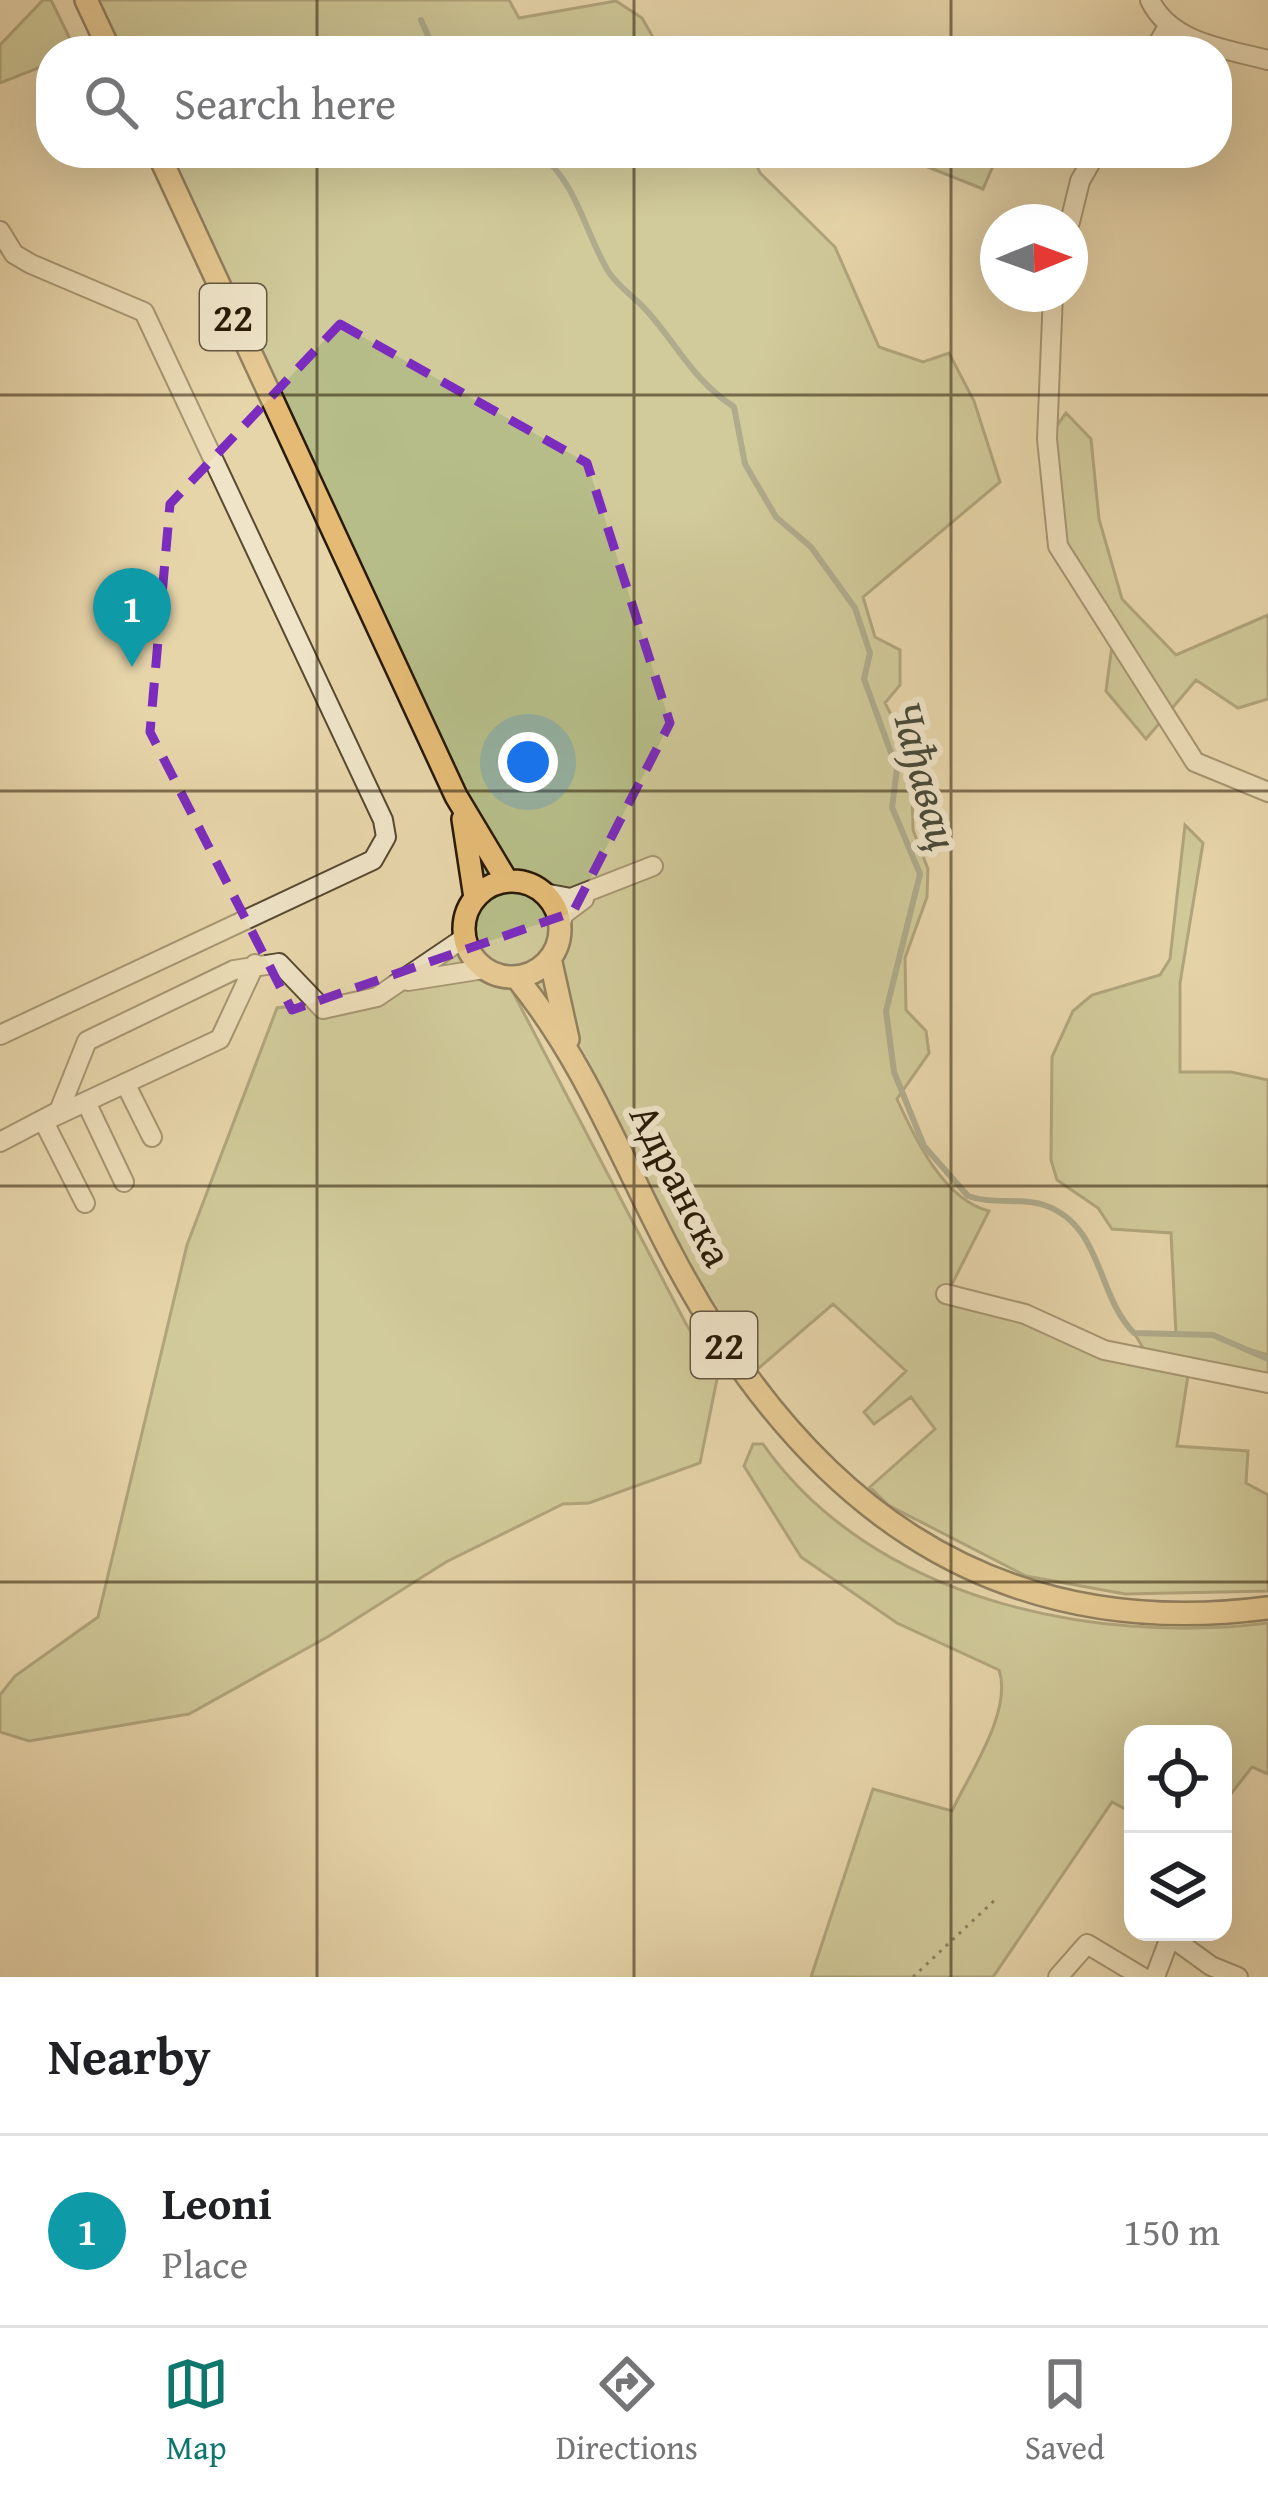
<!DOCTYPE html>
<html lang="en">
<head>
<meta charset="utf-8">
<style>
	body { margin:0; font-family:"Gentium Book Plus",serif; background:#f2f2f2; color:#202124 }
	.controls { position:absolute; right:36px; bottom:36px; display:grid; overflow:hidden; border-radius:24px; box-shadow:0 12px 48px #0002 }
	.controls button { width:108px; height:108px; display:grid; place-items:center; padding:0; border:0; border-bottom:3px solid #e0e0e0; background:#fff; color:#202124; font:60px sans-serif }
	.compass { position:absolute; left:980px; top:204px; width:108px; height:108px; border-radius:50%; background:#fff; box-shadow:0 12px 48px #0002; rotate:89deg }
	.you { position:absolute; left:528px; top:762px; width:42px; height:42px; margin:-30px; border:9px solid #fff; border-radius:50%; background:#1a73e8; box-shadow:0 0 0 18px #1a73e833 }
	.badge { display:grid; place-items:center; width:78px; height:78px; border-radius:50%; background:#0f766e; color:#fff; font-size:39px; font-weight:700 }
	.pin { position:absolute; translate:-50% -99px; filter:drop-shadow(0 3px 6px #0008) }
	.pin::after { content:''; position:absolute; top:63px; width:42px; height:36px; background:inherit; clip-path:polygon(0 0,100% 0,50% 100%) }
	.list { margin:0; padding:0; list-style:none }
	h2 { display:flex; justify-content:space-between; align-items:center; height:156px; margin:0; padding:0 48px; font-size:51px }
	h2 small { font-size:39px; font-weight:400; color:#757577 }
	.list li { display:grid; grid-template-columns:78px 1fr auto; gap:36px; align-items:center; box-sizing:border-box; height:192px; padding:0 48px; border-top:3px solid #e0e0e0 }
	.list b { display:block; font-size:45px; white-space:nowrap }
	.list p { margin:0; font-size:39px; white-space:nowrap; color:#757577 }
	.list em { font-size:39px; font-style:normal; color:#757577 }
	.icon { flex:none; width:66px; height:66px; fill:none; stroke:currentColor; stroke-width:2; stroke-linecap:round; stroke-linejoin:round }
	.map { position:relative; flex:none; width:1268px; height:1977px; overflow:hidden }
	.search { position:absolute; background:#fff; box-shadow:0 12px 48px #0002; left:36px; right:36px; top:36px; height:132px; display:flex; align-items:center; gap:30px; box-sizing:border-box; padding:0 42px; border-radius:48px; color:#757577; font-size:45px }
	.sheet { height:348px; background:#fff }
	nav { display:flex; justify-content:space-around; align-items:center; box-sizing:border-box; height:168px; border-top:3px solid #e0e0e0; background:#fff; font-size:33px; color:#757577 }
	nav a { display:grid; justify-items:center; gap:6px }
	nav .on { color:#0f766e }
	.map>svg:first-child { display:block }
	.green { fill:#b6bd88; stroke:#6f6c48; stroke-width:3 }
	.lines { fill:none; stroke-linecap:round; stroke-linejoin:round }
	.stream { stroke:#6b7968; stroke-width:6 }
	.minor-casing { stroke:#584930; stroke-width:22 }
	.major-casing { stroke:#281a07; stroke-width:26 }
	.path { stroke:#281a07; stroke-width:3; stroke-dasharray:3 6; stroke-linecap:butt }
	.minor { stroke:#efe4c8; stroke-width:18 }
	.major { stroke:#e4ba75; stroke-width:21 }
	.marked { fill:none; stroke:#7b2cbf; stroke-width:9; stroke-dasharray:24 15; stroke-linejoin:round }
	.grid { fill:none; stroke:#281a07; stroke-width:3; stroke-opacity:0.55 }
	.labels { text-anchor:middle; stroke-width:12; stroke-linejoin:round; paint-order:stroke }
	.shield { fill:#efe4c8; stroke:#645741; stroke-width:3 }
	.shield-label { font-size:39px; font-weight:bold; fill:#281a07 }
	.street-label { font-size:42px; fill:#281a07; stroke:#efe4c8 }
	.water-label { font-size:45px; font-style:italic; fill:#494a38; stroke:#efe4c8 }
</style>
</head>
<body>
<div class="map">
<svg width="1268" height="1977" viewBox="0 0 1268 1977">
	<rect width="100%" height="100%" fill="#e7d5aa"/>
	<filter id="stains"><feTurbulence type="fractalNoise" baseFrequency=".00167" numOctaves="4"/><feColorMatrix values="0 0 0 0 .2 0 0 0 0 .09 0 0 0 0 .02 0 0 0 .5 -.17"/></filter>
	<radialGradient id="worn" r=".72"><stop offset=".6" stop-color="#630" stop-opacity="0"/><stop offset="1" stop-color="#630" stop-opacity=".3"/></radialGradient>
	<path class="green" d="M43,0H51L76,51H51V63L0,83V45Z
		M89,0H509L519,18L616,1L642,18L661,51H112Z
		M158,153H752L760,173L835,247L879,347L923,362L949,353L974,401L1000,482L863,597L875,637L900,650V685L885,703L911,753L913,830L928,869L927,897L905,958L906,1010L926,1031L929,1053L897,1099C915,1139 944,1200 989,1211L947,1294L1150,1359L1134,1333L1176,1335L1171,1233L1112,1229L1098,1208L1057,1180L1051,1160L1052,1057L1073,1011L1092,995L1160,975L1170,959L1185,825L1203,843L1180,983V1072H1231L1268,1080V1355L1235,1345L1268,1359V1383L1189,1369L1177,1446L1248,1451L1246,1483L1268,1495V1591L1125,1594L1026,1576L888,1505L870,1487L935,1429L911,1397L874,1424L864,1412L906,1371L833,1304L746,1379L619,1143L556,999L540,1007L524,976C596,944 545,849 478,894L466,831Z
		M893,153H986L996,159L983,189Z
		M1066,413L1091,439L1099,519L1122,599L1176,655L1268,615V699L1238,708L1196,680L1146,739L1106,691L1113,638L1058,546L1047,439Z
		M473 930a39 39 0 1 1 78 0a39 39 0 1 1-78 0Z
		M464,938L480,965L505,977L686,1324L718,1374L700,1463L589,1503L563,1504L446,1562L329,1636L189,1714L29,1741L0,1732V1695L15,1676L98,1617L187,1245L277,1008L380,995L445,971L436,958Z
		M753,1444H763C872,1599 1091,1645 1268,1623V1774L1252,1767L1223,1804V1734H1133V1813L1112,1802L993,1977H811L873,1789L952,1811C969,1774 1013,1711 999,1670L897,1623L801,1557L744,1466Z"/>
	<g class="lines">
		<path class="stream" d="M421,20L435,51
			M539,153C577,183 584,230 608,271C618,287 635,297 647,311C679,347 693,380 734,407L745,464L776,517L811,547L855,608L870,653L864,679L897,769L892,807L920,874L886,1011L894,1072L924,1146L968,1196C993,1205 1020,1197 1044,1205C1103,1225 1096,1295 1134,1333L1213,1335L1268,1359"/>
		<g class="minor-casing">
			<path id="minor" d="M1150,0C1170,43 1226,49 1268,60
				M1154,51L1169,24
				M1070,222L1080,181L1096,153
				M0,231L14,254L31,264L144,312L383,820L386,837L373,860L0,1035
				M1053,294L1047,439L1058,546L1195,762L1268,792
				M544,893L571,898L653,866
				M560,925L564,914L584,899
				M408,981L484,969
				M125,1083L152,1137
				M86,1102L124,1182
				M53,1117L220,1039L255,964
				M44,1122L85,1203
				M0,1142L59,1111L87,1041L234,970L279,963L323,1009L377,997L464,938
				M946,1294L1025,1314L1104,1350L1268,1383
				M1171,1937L1211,1966L1238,1977
				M1058,1977L1087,1944L1142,1977
				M1155,1977L1172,1932"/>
		</g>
		<g class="major-casing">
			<path id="major" d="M86,0L110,51
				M158,153L456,796L507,881
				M463,819L475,898
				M464 929a48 48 0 1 1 96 0a48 48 0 1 1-96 0Z
				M550,958L568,1039
				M516,977C585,1061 622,1161 672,1255C799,1496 984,1645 1268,1608"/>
		</g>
		<path class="path" d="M913,1977L997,1898"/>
		<use href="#minor" class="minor"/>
		<use href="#major" class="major"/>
	</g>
	<path d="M0 0H1268V1977H0ZM340,324L587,463L670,723L573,912L292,1010L150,732L170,504Z" fill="#e7d5aa" fill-opacity=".55" fill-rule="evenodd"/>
	<path class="marked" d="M340,324L587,463L670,723L573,912L292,1010L150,732L170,504Z"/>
	<path class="grid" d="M317,0V51M634,0V51M951,0V51M317,153V1977M634,153V1977M951,153V1977M0,395H1268M0,791H1268M0,1186H1268M0,1582H1268"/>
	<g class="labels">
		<g class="shield">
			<rect x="200" y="284" width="66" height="66" rx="9"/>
			<rect x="691" y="1312" width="66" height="66" rx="9"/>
		</g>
		<g class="shield-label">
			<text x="233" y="331">22</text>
			<text x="724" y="1359">22</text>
		</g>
		<g class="street-label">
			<text transform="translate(682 1185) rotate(63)" y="15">Адранска</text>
		</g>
		<g class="water-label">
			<text transform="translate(926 775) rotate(75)" y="16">Чађавац</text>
		</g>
	</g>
	<rect width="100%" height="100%" filter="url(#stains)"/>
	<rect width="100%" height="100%" fill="url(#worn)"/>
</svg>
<div class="controls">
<button><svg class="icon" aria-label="locate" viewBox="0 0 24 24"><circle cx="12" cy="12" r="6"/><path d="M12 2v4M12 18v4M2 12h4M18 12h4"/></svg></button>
<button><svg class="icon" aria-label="layers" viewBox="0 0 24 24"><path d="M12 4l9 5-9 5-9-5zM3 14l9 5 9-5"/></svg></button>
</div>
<svg class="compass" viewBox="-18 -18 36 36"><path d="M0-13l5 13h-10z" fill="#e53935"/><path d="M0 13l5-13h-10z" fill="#757577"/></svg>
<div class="you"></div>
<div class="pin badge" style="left:132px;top:667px;background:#0f9aa8">1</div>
<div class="search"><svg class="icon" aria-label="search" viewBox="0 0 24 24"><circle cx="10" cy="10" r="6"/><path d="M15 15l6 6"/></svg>Search here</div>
</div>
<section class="sheet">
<h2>Nearby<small></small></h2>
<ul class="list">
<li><span class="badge" style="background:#0f9aa8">1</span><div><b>Leoni</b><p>Place</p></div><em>150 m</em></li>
</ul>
</section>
<nav>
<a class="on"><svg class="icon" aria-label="map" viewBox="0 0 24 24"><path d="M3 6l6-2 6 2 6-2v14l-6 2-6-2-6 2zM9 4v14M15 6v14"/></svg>Map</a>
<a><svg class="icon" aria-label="directions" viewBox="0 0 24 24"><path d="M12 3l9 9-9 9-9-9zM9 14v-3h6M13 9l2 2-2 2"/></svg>Directions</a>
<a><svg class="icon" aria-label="saved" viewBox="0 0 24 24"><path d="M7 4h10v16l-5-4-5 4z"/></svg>Saved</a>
</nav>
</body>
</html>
